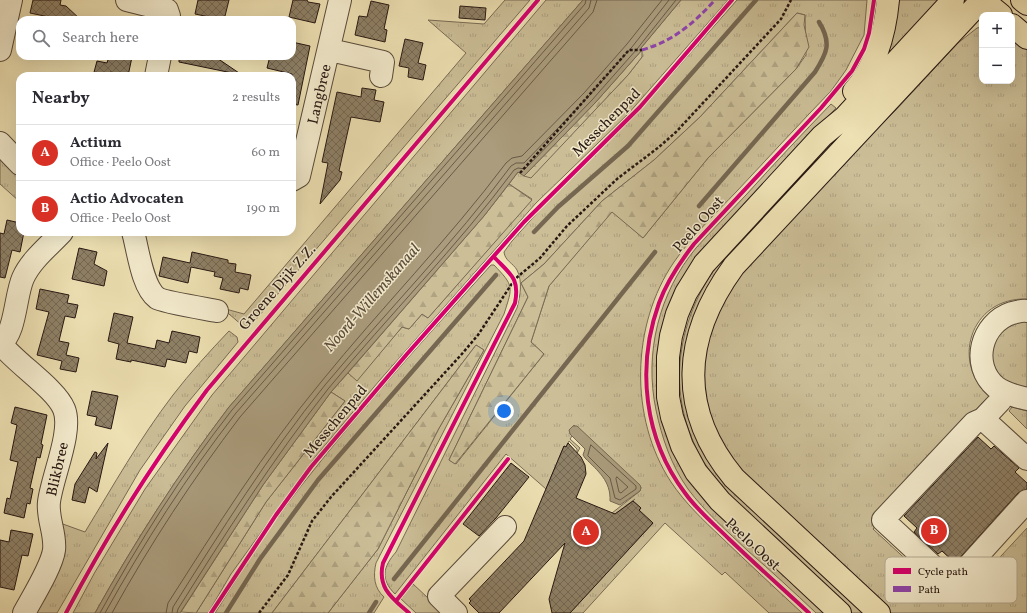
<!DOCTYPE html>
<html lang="en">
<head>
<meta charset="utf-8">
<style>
	body { margin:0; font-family:Vollkorn,serif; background:#f2f2f3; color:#2b2b33 }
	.controls { position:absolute; right:12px; top:12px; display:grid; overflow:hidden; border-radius:8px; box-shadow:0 4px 16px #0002 }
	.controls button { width:36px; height:36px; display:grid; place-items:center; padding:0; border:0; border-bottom:1px solid #e1e1e2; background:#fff; color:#2b2b33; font:20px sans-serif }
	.you { position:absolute; left:504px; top:411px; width:14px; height:14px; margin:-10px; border:3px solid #fff; border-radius:50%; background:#1a73e8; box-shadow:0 0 0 6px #1a73e833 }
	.badge { display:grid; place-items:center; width:26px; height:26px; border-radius:50%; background:#d93025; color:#fff; font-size:13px; font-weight:700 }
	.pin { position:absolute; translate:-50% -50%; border:2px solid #fff; box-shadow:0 1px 4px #0006 }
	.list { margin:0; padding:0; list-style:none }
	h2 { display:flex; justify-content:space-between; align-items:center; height:52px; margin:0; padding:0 16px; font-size:17px }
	h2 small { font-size:13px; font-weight:400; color:#7c7c81 }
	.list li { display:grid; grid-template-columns:26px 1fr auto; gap:12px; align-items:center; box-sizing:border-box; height:56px; padding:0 16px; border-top:1px solid #e1e1e2 }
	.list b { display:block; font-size:15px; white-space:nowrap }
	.list p { margin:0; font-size:13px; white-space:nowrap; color:#7c7c81 }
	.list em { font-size:13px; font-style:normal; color:#7c7c81 }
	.icon { flex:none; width:22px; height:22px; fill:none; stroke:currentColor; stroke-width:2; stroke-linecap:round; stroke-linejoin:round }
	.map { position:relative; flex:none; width:1027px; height:613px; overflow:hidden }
	.search { position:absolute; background:#fff; box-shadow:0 4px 16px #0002; left:16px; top:16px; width:280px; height:44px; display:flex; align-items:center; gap:10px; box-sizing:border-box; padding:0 14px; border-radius:12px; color:#7c7c81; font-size:15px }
	.panel { position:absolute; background:#fff; box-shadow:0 4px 16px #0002; left:16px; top:72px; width:280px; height:164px; border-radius:12px }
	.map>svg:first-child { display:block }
	.grass { fill:url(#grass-tufts); stroke:#796b55; fill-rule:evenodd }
	.forest { fill:url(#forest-firs); stroke:#796b55 }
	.water { fill:#aa9c7c; stroke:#756752 }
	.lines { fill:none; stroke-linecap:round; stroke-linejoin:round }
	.shore { stroke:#685a47; stroke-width:1 }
	.stream { stroke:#756752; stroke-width:4.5 }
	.building { fill:url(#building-cross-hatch); stroke:#261712 }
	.minor-casing { stroke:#584a3a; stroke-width:24 }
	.major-casing { stroke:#261712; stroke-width:24 }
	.path { stroke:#261712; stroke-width:2.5; stroke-dasharray:3 2; stroke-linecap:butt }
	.minor { stroke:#f4ecce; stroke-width:22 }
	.major { stroke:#eee1b3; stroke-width:22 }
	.quiet { stroke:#8e44ad; stroke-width:3; stroke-dasharray:6 3; stroke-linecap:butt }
	.cycleway-casing { stroke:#f4ecce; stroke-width:6 }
	.cycleway { stroke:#d6006c; stroke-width:4 }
	.labels { text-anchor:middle; stroke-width:3; stroke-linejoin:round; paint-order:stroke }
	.street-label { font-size:15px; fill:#261712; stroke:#f4ecce }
	.water-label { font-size:16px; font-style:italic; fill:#5b4c3c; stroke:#f4ecce }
	.key { fill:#f4ecce; stroke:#b6ac96; stroke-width:1 }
	.key-label { font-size:11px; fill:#261712 }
</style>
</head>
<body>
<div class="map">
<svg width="1027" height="613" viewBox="0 0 1027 613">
	<defs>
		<pattern id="grass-tufts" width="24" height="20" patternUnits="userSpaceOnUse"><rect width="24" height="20" fill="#ccbf98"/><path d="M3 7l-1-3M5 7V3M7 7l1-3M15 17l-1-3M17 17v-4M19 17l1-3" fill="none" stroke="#afa382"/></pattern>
		<pattern id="forest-firs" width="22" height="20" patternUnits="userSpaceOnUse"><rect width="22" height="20" fill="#ccbf98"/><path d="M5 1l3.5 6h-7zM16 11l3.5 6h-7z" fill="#afa382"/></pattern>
		<pattern id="building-cross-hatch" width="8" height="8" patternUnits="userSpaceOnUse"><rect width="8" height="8" fill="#8e8066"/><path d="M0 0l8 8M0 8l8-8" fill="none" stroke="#746853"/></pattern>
	</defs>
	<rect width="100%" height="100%" fill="#eee1b3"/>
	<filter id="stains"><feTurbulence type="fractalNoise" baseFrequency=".005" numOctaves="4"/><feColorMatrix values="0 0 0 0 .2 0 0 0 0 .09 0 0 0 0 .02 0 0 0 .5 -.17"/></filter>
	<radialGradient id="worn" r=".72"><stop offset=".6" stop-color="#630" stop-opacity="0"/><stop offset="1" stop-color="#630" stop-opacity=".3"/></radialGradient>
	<path class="grass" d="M505,0H530L252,324L248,328L243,326L222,308L244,314L466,53L428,20L484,24Z
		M546,0H583L229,407C179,473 135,541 95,613H73L95,572L145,489L212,395Z
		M681,0H728L628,114L536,203L379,381L316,456L231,574L208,613H196L266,502L345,401L331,392L348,373L357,380L402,327L409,329L422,314L428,318L532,199L509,184L518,172L531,177L628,75L642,57L641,48Z
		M737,0H867L864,35L846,70L831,91C799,124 768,158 737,191C715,214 692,236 674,262C631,325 629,418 671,482C685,503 703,520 721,537C748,563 775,588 802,613H769L725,572L722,575L665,523L583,613H570L653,523L639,511L641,508L633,501L635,499L615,514L612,513L640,491L641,487L574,425L570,434L572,436L570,439L580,448L577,453V449L569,441L566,447L564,446L546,489L506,454L395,594C380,579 383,567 396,552L517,308C520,296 523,282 517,270C513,263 505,261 504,252L512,241L555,193L635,116ZM797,13L805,15L806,55L796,69L708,158L643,238L612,211L549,286L531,342L544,354L456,464L449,460L528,297L521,283L544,264L602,201L654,160L700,117Z
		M895,0H947L883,69Z
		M982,27V81H1012V33L1027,46V299C970,297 949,364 992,399L991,400H985L892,500L891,508L873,529L952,602L967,584H975L1027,528V613H888L724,456L698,379L719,293L843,161L895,111L958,43L977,28Z
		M932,31L732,261L692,337L724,473L872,613H851C822,586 794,559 766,531C748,513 728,495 712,474C665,410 671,329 717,266Z
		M831,104L836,108L758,192L668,310L682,467L824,613H816C794,592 771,571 748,551C727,531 705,512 688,489C671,465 662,438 656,410C644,353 659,293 696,248C712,230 729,213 746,195C774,164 802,134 831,104Z
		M0,155L20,175V202L0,184Z
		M491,265H494C514,286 513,286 504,314L376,563C373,576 374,588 384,597L374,613H328L378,549L438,430L484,350L476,345L272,613H215C235,582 254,550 276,519C342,430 417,347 491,265Z
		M1024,321H1027V390C1020,387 1010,385 1004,380C988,366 987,339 1006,326C1011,323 1019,322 1024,321Z
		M229,331L237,337L238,342L185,406L140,470L57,613H33L60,523L85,532C113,486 140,438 173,395C190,373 209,352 229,331Z
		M1012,407L1027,411V429L1009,411Z
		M412,583L444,613H416L400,598Z"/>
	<path class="forest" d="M797,13L805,15L804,25L809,47L796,69L708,158L643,238L612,212L549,286L531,342L544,354L455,464L449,460L528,297L521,283L544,264L602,201L654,160L700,117Z
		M642,50V57L628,75L531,178L524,176L595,103Z
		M509,184L532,200L428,318L422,314L409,329L402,327L357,381L348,373L484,216Z
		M476,345L484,350L438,430L378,549L328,613H272Z
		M331,392L345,401L266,502L196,613L181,612L263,485Z"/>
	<path class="water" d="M583,0H681L641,48L642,50L595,103L524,176L518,172L484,216L331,392L263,485L180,613H95C135,541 179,473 229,407Z
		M573,426H577L640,485L641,488L640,491L620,505L610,501C611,481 598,471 585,458L583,455L585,449L570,434L569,430Z"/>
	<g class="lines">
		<path class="shore" d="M591,445L636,486V489L620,500L615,498L610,478L588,456Z
			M617,477L628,487L621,493L619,492L616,479Z
			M100,613C139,542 182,474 232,410L585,4L586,0
			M105,613C144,543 187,476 236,413L589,8L591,0
			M112,613C150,544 193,479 240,417L593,12L597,0
			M166,613L168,603C216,528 264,451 321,382C381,308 449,239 506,163L512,158L522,156L584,93L627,44L662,0
			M172,613L173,607C221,531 269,454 325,385C386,312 454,243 511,166L516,163H524L588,97L632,47L669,0
			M177,613L178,609C225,534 273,459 328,389C389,315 457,247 514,170L518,168L525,169L592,100L637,49L676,0"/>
		<path class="stream" d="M699,206L815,72C827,53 832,43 819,22
			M534,232L558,207L628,146L756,0
			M394,579L655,252
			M226,613L260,559L318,480L496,275
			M369,613L376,602"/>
	</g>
	<path class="building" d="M33,0H61L60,5L66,6L81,20H48L49,17L30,13Z
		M198,0H229L224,20L195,14Z
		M293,0H307L308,2L320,4L315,23L289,17Z
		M371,1L389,5L384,29L387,30L385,42L355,35L359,16L367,17Z
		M460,6L486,8L485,20L459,18Z
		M405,39L423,43L418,63L426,65L423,80L408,77L409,68L399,66Z
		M292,42L310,46L298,105L292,104V74L267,68L270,56H292Z
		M109,56L132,57L128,76L110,72V76H93L97,61L107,63Z
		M179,56H214L242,75L179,62Z
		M362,88L376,90L374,100L384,102L380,122L351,117L339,171L342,172L340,180L320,204L328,163L322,162L337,92L361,97Z
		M7,220L20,223V232H24L20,252L12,250L5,278L0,277V233L4,234Z
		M79,248L97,252L94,264L107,271L104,286L72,279Z
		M192,252L228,260V263L236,264L235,272L251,275L248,290L240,288L239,293L220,289L223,278L214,276L215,272L191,267L188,283L159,276L163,257L190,263Z
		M40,289L69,295L67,303L78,305L75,318L65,316L59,341L69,343L66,355L79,358L76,372L60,369L62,361L37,355L49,312L36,309Z
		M114,313L133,317L127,343L155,349L157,340L169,343L172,331L200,337L197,353L189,351L186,363L167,359L165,367L131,360V362L116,359L119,344L108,341Z
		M92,391L118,396L111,429L95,425L97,417L87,415Z
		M15,407L47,415L41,444L43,445L40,458L37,457L30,488L33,489L30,504L27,503L24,518L4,513L7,498L10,499L18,462L10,460L17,425L11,423Z
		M978,437L991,449L994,446L1019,468L1015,472L1027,483V489L1018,493L955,563L942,551L938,554L914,532L917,528L904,516Z
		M108,443L97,492L89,487L85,503L72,500L75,484L95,452L97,453L96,459Z
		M568,443L581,457L585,465L586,474L576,498L615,514L633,501L641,508L639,510L653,523L570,613H552L549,599L565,543L499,613H479L469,603L471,601L469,599L524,541L564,446L566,447Z
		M511,463L529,477L496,518L479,536L463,524Z
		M11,530L33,534L28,556L22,555L14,590L0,587V540L9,542Z"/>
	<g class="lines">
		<g class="minor-casing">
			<path id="minor" d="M127,0L167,10L169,16L168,20
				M0,50L11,0
				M330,50L383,62L381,76
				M156,76L160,56
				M0,143L20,164
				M292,180L299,176L340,0
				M133,232C138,249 142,287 157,298C163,302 207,309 217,311
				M1027,311C1022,310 1017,312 1012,313C981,323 970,365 996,387C1005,394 1016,396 1027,399
				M0,344C16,333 15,296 23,278C31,260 49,246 62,232
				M1,344C17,364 56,389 64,409C73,431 52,477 49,502C47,518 56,534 54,550C52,566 32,598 24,613
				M1004,392L1000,401L983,419L1027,459
				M983,419L974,423L883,520L952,584L1027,501
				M456,613L439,596L505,527"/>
		</g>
		<g class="major-casing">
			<path id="major" d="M983,0L1001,15
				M1022,0L1027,4
				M1012,25L1027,38
				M854,91C876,66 885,33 888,0
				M840,613L720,501L696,472L682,446L672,417L668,397V357L671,336L677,314L686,293L704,264L822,136L845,117L953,0
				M879,613L734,478C677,409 683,336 734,266L982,0"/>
		</g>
		<path class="path" d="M520,173L629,50H642
			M259,613L288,575L312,521L331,497L461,355L478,335L515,279L540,258L567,226L617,179L659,147L676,132L781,19L791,0"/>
		<use href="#minor" class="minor"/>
		<use href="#major" class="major"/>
		<path class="quiet" d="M642,50C673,41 693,24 715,0"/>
		<g class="cycleway-casing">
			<path id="cycleway" d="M396,601L508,459
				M66,613C107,535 154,461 207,390L538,0
				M211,613L276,515L311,467L407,354L524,222L640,107L732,0
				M409,613C392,598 377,588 383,563L515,303C520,278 510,274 494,257
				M809,613C782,588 755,564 729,539C714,524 697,510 685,493C644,439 636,367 659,303C667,281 680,262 694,244L821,108L852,71L864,49L869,33L874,0"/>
		</g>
		<use href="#cycleway" class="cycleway"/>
	</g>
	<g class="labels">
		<g class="street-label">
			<text transform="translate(319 94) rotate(-77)" y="5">Langbree</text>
			<text transform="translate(606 122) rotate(-45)" y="5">Messchenpad</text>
			<text transform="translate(698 224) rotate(-49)" y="5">Peelo Oost</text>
			<text transform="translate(277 287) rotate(-49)" y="5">Groene Dijk Z.Z.</text>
			<text transform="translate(335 421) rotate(-50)" y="5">Messchenpad</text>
			<text transform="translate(57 469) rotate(-77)" y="5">Blikbree</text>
			<text transform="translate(753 544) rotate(43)" y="5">Peelo Oost</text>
		</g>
		<g class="water-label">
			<text transform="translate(371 297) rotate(-49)" y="6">Noord-Willemskanaal</text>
		</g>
	</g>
	<rect x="885" y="557" width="132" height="46" rx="6" class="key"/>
	<rect x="893" y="568" width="18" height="6" fill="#d6006c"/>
	<rect x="893" y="586" width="18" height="6" fill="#8e44ad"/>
	<g class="key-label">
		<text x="918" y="575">Cycle path</text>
		<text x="918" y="593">Path</text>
	</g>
	<rect width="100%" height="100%" filter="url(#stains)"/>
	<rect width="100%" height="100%" fill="url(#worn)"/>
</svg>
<div class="controls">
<button>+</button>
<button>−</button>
</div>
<div class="you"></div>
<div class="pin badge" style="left:586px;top:532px">A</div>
<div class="pin badge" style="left:934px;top:531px">B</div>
<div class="search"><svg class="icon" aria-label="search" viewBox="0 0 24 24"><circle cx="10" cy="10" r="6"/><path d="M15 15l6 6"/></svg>Search here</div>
<section class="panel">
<h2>Nearby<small>2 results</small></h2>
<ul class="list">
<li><span class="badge">A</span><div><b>Actium</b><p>Office · Peelo Oost</p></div><em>60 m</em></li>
<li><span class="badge">B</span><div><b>Actio Advocaten</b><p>Office · Peelo Oost</p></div><em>190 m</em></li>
</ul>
</section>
</div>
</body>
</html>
